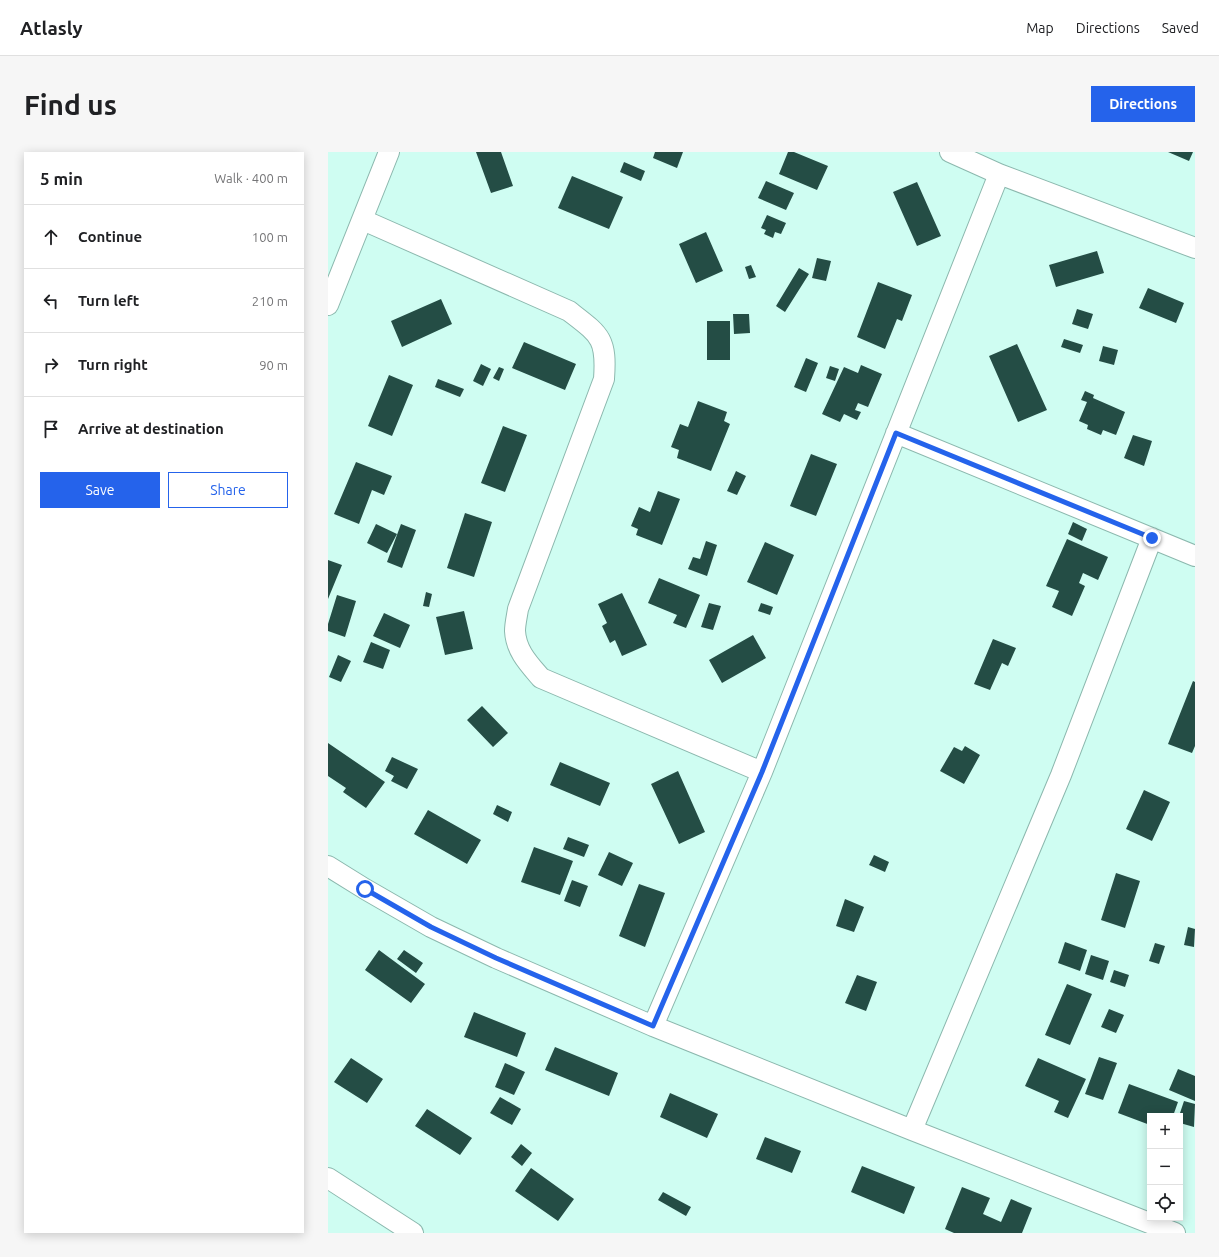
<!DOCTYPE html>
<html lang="en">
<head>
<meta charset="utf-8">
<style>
	body { margin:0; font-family:Ubuntu,sans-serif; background:#f6f6f6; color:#202124 }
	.controls { position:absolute; right:12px; bottom:12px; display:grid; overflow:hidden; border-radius:0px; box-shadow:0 2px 10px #0003 }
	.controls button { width:36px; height:36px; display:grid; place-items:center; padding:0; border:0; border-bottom:1px solid #e0e0e0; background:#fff; color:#202124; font:20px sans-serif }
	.stop { position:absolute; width:12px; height:12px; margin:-9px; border:3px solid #2563eb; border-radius:50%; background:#fff }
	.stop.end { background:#2563eb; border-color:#fff; box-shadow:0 1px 4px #0008 }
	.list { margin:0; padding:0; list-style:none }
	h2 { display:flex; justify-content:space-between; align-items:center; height:52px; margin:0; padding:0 16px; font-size:17px }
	h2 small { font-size:13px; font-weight:400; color:#757577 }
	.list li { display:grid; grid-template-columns:26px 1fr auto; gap:12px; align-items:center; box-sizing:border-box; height:64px; padding:0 16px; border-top:1px solid #e0e0e0 }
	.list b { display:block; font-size:15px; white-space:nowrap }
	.list em { font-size:13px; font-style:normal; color:#757577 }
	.actions { display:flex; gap:8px; padding:12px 16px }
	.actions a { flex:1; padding:9px 0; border:1px solid #2563eb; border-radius:0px; text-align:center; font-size:14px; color:#2563eb }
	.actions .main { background:#2563eb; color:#fff }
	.icon { flex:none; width:22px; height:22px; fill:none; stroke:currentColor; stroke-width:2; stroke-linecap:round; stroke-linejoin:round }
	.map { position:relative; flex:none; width:867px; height:1081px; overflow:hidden; border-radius:0px }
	header { display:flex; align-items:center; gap:24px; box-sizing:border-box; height:56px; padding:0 20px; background:#fff; border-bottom:1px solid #e0e0e0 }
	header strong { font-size:19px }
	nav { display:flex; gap:22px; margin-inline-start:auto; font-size:14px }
	.intro { display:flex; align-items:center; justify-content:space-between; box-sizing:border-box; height:96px; padding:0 24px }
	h1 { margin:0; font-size:28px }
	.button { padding:10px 18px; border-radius:0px; background:#2563eb; color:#fff; font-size:14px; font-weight:700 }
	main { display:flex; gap:24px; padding:0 24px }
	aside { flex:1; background:#fff; border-radius:0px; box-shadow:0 2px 10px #0003 }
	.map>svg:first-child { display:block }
	.building { fill:#244d45 }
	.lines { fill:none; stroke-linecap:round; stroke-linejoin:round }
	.minor-casing { stroke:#8cb8ae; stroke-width:22 }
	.minor { stroke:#fff; stroke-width:20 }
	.route { stroke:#2563eb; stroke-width:5 }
</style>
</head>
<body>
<header>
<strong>Atlasly</strong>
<nav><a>Map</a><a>Directions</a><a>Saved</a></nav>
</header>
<div class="intro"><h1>Find us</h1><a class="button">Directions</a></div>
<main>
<aside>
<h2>5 min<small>Walk · 400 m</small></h2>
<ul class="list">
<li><svg class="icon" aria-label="ahead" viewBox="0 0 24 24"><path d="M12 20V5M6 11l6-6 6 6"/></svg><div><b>Continue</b></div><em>100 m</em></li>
<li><svg class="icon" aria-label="left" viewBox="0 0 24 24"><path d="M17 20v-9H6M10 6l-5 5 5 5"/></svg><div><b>Turn left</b></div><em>210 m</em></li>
<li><svg class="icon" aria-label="right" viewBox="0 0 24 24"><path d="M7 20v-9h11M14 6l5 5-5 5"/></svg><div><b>Turn right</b></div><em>90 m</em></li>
<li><svg class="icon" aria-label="arrive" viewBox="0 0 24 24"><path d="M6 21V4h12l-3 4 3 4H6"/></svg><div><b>Arrive at destination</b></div></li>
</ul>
<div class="actions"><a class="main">Save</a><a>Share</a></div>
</aside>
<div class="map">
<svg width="867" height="1081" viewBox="0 0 867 1081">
	<rect width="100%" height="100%" fill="#cffdf2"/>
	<path class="building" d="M148,0H173L185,34L163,41Z
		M327,0H355L349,16L325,6Z
		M460,0H466L500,14L489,38L451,22Z
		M840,0H865L861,9Z
		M296,10L317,19L313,29L292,20Z
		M244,24L295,45L281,77L230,56Z
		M438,29L466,41L458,58L430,46Z
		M589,30L613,84L589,94L565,40Z
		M439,63L458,71L453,82L447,80L445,86L436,82L438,78L433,76Z
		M378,80L395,119L368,131L351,92Z
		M769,99L776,121L728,135L721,113Z
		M489,106L503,109L498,129L484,126Z
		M423,113L428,125L421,127L417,115Z
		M471,116L481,122L457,160L448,154Z
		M550,130L584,143L574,169L569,167L557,197L529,185Z
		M820,136L856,151L848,171L811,156Z
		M113,147L124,172L74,195L63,169Z
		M749,157L765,162L760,177L744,172Z
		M405,162H421L422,181L406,182Z
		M379,169H402V208H379Z
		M736,187L755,193L752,201L733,195Z
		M196,190L248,212L237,238L184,216Z
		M689,192L719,258L690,270L661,204Z
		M775,194L790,198L786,213L771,209Z
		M478,206L490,211L478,240L466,235Z
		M153,212L163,217L155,234L145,229Z
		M533,213L554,222L540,255L530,251L527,258L533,260L529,268L516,262L512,270L494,262L516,215L530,221Z
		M502,214L511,217L507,229L498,226Z
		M171,215L176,217L171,229L165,226Z
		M61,223L85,233L64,284L40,274Z
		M110,227L136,237L132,245L107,235Z
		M757,239L766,243L765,246L797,260L788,283L775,278L773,283L759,277L760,273L751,269L759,250L753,248Z
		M370,249L399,260L396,269L402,272L383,319L349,306L351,298L343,295L352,272L360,275Z
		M175,274L199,283L177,340L153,331Z
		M805,283L824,289L816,314L796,306Z
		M483,302L509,312L488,364L462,354Z
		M28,310L64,324L56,343L44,338L31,372L6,362Z
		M408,319L418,324L409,343L399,339Z
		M330,339L352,347L334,393L308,383L310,377L303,374L311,355L322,360Z
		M137,361L164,370L146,425L119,416Z
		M745,370L759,377L754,389L740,382Z
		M48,372L69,382L59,401L39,391Z
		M73,372L88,378L74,416L59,410Z
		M739,387L780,405L770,428L755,421L751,431L757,434L744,464L724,455L731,439L718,434Z
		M378,389L389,393L379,424L360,417L365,405L372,407Z
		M437,390L466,403L449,443L419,430Z
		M0,408L14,413L0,447Z
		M331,426L372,443L358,476L345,471L349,463L320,451Z
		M98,440L104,442L101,455L95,454Z
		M294,441L319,493L294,504L287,488L282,491L274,474L279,471L270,452Z
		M9,443L28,449L17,485L0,479V472Z
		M381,451L393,454L385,478L373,475Z
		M433,451L445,455L442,463L430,459Z
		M136,459L145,497L117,503L108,465Z
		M56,461L82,473L72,496L45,484Z
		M425,483L438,506L394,531L381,508Z
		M665,487L688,496L680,514L674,511L662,538L646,532Z
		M43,490L62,498L55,517L35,510Z
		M10,503L23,509L13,530L1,525Z
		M865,529L867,530V594L864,601L840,592Z
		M154,554L180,581L165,595L139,568Z
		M0,591L57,630L38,656L15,640L18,636L0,624Z
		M637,594L652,603L636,632L612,619L626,595L634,599Z
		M64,605L90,617L79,637L63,629L66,624L57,619Z
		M232,610L282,631L272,654L222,633Z
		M350,619L377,680L351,692L323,632Z
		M816,638L842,650L824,689L798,677Z
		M169,653L184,660L180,670L165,662Z
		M100,658L153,688L139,712L86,682Z
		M240,685L261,693L256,705L235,697Z
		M206,695L245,709L232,743L193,730Z
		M281,700L305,711L294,734L270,723Z
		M546,703L561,710L557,720L541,713Z
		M788,721L812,729L797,776L773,768Z
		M244,728L260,734L252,755L236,749Z
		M311,732L337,741L317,795L291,784Z
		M517,747L536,755L526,780L508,774Z
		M860,775L867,777L866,795L856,793Z
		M737,790L759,798L752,819L730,811Z
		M827,791L837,794L831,812L821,809Z
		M51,798L97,832L83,851L37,818Z
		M76,798L95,811L88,821L69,807Z
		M763,803L781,809L775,828L757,822Z
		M786,818L801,823L797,835L782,830Z
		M529,823L549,830L538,859L517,851Z
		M739,832L764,842L742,893L717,883Z
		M781,857L796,863L788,881L773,875Z
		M146,860L198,881L189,905L136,885Z
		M227,895L290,921L281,944L217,918Z
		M771,905L789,911L775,948L757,942Z
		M23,906L55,927L39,951L6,930Z
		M710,906L758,927L740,966L726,960L731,949L697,934Z
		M177,911L197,920L186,943L167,935Z
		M850,917L867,924V949L841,938Z
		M801,932L850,950L845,964H822V973L790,961Z
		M342,941L390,962L379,986L332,965Z
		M172,945L193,957L184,973L162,961Z
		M856,949L867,952L866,975L852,971V964H851Z
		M99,957L144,986L132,1003L87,974Z
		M437,985L473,999L464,1021L428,1007Z
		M193,992L204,1001L194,1014L183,1005Z
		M534,1014L587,1035L576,1062L523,1040Z
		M203,1016L246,1047L230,1069L187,1039Z
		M634,1035L662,1046L655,1062L673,1070L683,1047L704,1056L694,1081H626L617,1077Z
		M335,1040L363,1055L358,1064L330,1048Z"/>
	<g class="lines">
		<g class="minor-casing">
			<path id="minor" d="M622,0L671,22L867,96
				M35,68L241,159C272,183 279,186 276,227L190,457C189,464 187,472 187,479C188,499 201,512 213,526L434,620
				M0,153L61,0
				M568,281L867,404
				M0,714L37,737L103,775L168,806L325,874L584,978L847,1081
				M325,874L434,620L671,22
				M584,978L733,623L824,386
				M0,1026L85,1081"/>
		</g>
		<use href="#minor" class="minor"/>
	</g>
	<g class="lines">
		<path class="route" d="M37,737L103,775L168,806L325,874L434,620L568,281L824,386"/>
	</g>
</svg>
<div class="controls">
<button>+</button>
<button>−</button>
<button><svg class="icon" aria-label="locate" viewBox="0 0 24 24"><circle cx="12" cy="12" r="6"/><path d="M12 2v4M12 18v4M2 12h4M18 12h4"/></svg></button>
</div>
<div class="stop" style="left:37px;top:737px"></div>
<div class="stop end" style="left:824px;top:386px"></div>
</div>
</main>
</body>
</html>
